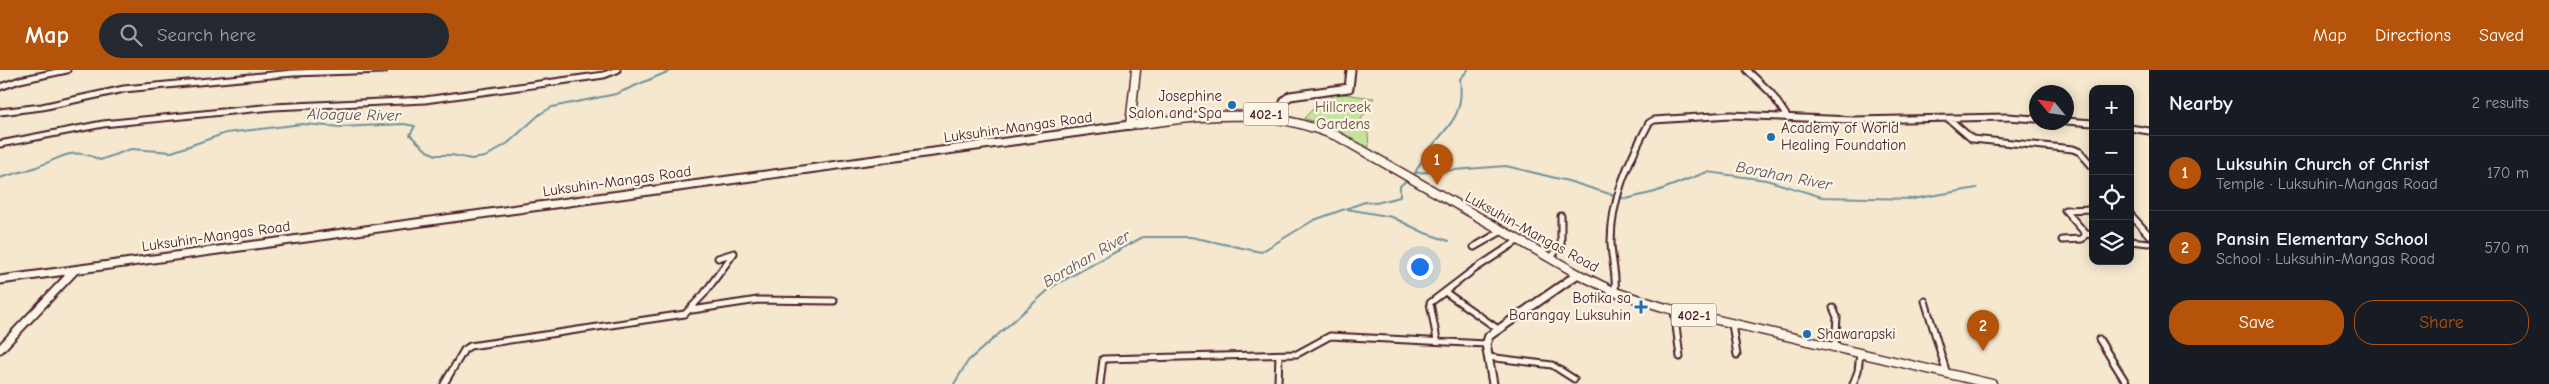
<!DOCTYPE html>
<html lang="en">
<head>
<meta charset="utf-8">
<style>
	body { margin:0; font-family:"Comic Neue",sans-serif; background:#242831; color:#f1f3f6 }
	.controls { position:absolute; right:15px; top:15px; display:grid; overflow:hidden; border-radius:10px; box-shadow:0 2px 12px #0003 }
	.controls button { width:45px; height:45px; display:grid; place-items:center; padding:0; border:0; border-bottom:1px solid #363941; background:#171b24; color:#f1f3f6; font:25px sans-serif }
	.compass { position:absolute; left:2029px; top:15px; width:45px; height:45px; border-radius:50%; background:#171b24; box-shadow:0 2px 12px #0003; rotate:299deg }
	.you { position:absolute; left:1419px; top:196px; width:18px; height:18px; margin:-12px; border:4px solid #fff; border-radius:50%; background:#1a73e8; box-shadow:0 0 0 8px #1a73e833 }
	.badge { display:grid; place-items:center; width:32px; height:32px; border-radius:50%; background:#b45309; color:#fff; font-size:16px; font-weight:700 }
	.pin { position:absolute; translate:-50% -41px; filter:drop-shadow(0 1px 2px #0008) }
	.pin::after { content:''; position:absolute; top:26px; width:18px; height:15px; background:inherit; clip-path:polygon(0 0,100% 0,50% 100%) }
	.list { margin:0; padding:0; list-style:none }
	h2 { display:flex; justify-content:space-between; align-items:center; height:65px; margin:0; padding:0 20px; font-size:21px }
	h2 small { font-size:16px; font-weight:400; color:#9ea1a6 }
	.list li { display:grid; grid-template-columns:32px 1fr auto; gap:15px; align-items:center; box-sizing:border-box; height:75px; padding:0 20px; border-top:1px solid #363941 }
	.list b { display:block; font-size:19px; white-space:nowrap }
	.list p { margin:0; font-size:16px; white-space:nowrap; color:#9ea1a6 }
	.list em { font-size:16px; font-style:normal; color:#9ea1a6 }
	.actions { display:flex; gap:10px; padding:15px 20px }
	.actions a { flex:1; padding:11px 0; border:1px solid #b45309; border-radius:20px; text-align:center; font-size:18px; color:#b45309 }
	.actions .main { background:#b45309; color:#fff }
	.icon { flex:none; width:28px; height:28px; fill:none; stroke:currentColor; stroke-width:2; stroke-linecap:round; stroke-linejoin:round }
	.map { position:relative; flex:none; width:2149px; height:314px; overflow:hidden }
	header { display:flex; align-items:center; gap:30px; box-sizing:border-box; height:70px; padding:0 25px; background:#b45309; color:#fff }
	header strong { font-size:24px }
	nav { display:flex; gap:28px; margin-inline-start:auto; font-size:18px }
	.search { width:350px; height:45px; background:#242831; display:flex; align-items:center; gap:12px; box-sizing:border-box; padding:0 18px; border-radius:28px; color:#9ea1a6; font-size:19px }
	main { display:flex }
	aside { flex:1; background:#171b24 }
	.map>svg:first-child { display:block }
	.green { fill:#c5e39b; stroke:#888163 }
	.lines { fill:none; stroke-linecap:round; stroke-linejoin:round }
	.stream { stroke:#73939e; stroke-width:2 }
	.street-casing { stroke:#4a1f2b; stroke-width:9 }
	.secondary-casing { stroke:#4a1f2b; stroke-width:11 }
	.primary-casing { stroke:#4a1f2b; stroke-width:11 }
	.street { stroke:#fcf5e5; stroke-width:5 }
	.secondary { stroke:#fcf5e5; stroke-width:7 }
	.primary { stroke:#fcf5e5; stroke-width:8 }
	.poi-dot { fill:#1f6fb2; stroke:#fcf5e5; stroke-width:2 }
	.labels { text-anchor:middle; stroke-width:4.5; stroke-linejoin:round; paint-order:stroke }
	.shield { fill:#fcf5e5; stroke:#7f5f63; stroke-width:1 }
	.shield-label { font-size:14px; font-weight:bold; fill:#4a1f2b }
	.poi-label { font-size:15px; fill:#4a1f2b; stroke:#fcf5e5; text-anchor:end }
	.park-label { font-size:15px; fill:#695047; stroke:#fcf5e5 }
	.street-label { font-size:15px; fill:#4a1f2b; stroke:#fcf5e5 }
	.water-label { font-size:16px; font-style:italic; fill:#5b4f5b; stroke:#fcf5e5 }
</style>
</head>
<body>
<header>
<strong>Map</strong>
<div class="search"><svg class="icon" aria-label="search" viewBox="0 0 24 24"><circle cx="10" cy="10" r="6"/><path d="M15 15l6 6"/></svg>Search here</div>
<nav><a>Map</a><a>Directions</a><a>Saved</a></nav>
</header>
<main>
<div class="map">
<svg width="2149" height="314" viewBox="0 0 2149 314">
	<rect width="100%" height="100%" fill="#f5e8ce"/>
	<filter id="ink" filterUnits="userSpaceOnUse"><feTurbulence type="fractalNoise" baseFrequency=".02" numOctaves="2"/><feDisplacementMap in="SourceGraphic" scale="10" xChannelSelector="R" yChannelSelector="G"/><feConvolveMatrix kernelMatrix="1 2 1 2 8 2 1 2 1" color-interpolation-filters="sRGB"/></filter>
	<g filter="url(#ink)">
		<path class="green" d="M1328,22L1374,28L1361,49L1368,64L1369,77L1365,78L1328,57L1304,48L1313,39L1333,30Z"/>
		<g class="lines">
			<path class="stream" d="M1415,103C1420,94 1425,84 1431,77C1452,53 1464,43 1460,9L1468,0
				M1411,107L1415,103L1506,96L1568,111L1626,129L1655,122L1707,102L1766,110L1822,127L1913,129L1977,118
				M0,108C11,104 23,102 34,98C60,89 72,75 100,90L131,79L172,82L226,63L302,54L341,57L404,54L415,56L410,65L427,81L436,85H452L471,89L485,87L508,73L540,44L552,37L616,24L672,0
				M1347,139L1392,147L1425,163L1449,171
				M954,314L968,291L1053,216L1143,167H1191L1261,182L1314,150L1365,132L1376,133L1400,127V116L1407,110"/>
			<g class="street-casing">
				<path id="street" d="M1747,0L1771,23L1788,48
					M0,17L20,10L67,0
					M0,42L42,37L124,19L293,3L384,0
					M1949,49L1972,69L2073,79L2080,82L2093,97
					M2066,51L2093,53
					M2130,58L2149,61
					M0,74L103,54L273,37L425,30L604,5L617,0
					M2093,139L2065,140L2086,164L2093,165
					M2130,144L2149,165
					M2062,170L2082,169L2086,164
					M2130,171L2149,173
					M1474,177L1502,161
					M1551,188L1561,174V146
					M1445,222L1498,259
					M1615,222C1617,205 1611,189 1611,172C1611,129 1629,90 1649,53L1654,50L1730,45L1853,50L2007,47L2036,49
					M1925,231L1947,304
					M1833,238L1837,247L1835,278
					M692,240L758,230L834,231
					M1674,240L1680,287
					M1732,254L1737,285
					M2099,269L2127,314
					M1437,270L1430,233L1472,201L1519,170
					M1488,287L1552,295L1574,309
					M1278,311L1279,285
					M444,314L464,280L470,276L685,244L704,224L734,183L718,188
					M1100,314L1103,289L1297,284L1330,266L1486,274
					M1853,314L1858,301L1860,283"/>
			</g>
			<g class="secondary-casing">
				<path id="secondary" d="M1278,46L1285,30L1290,26L1349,18L1351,0
					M0,210L1130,55
					M0,279L75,200
					M1493,314L1486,274L1489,266L1578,204"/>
			</g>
			<g class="primary-casing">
				<path id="primary" d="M1136,0L1130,55C1210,46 1262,35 1339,67L1578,204L1615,222L1666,238L1992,314"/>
			</g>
			<use href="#street" class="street"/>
			<use href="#secondary" class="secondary"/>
			<use href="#primary" class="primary"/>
		</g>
	</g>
	<g class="poi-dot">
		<circle cx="1232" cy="35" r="5"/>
		<circle cx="1771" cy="67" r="5"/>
		<path d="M1638.5 229.5h5v5h5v5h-5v5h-5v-5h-5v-5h5z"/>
		<circle cx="1807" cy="264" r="5"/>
	</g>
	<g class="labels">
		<g class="shield">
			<rect x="1243.5" y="32.5" width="45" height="23" rx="4"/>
			<rect x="1671.5" y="233.5" width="45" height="23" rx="4"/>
		</g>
		<g class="shield-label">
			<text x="1266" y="49">402-1</text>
			<text x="1694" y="250">402-1</text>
		</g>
		<g class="poi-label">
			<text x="1222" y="31">Josephine<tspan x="1222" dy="17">Salon and Spa</tspan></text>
			<text x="1781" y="63" text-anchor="start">Academy of World<tspan x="1781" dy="17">Healing Foundation</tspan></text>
			<text x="1631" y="233">Botika sa<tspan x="1631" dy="17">Barangay Luksuhin</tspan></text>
			<text x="1817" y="269" text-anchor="start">Shawarapski</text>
		</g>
		<g class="park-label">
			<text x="1343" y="42">Hillcreek<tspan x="1343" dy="17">Gardens</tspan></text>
		</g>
		<g class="street-label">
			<text transform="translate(1018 57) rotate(-8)" y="5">Luksuhin-Mangas Road</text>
			<text transform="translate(617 111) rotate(-8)" y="5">Luksuhin-Mangas Road</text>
			<text transform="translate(1532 162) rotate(29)" y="5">Luksuhin-Mangas Road</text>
			<text transform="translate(216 166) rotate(-8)" y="5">Luksuhin-Mangas Road</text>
		</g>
		<g class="water-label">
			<text transform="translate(354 44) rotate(1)" y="6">Aloague River</text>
			<text transform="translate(1784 105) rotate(11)" y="6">Borahan River</text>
			<text transform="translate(1086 188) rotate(-30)" y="6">Borahan River</text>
		</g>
	</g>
</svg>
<div class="controls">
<button>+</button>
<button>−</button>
<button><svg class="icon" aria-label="locate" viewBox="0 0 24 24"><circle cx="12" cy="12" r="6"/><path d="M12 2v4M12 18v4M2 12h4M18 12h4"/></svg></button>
<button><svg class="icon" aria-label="layers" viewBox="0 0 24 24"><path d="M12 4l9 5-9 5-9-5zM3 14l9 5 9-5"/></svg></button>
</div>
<svg class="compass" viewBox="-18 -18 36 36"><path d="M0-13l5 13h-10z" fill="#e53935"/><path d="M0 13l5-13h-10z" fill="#9ea1a6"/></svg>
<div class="you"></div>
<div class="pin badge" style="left:1437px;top:115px">1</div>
<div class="pin badge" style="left:1983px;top:281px">2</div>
</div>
<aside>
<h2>Nearby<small>2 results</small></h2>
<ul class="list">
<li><span class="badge">1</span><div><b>Luksuhin Church of Christ</b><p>Temple · Luksuhin-Mangas Road</p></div><em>170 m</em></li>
<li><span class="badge">2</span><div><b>Pansin Elementary School</b><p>School · Luksuhin-Mangas Road</p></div><em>570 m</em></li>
</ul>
<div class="actions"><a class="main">Save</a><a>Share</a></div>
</aside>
</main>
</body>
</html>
